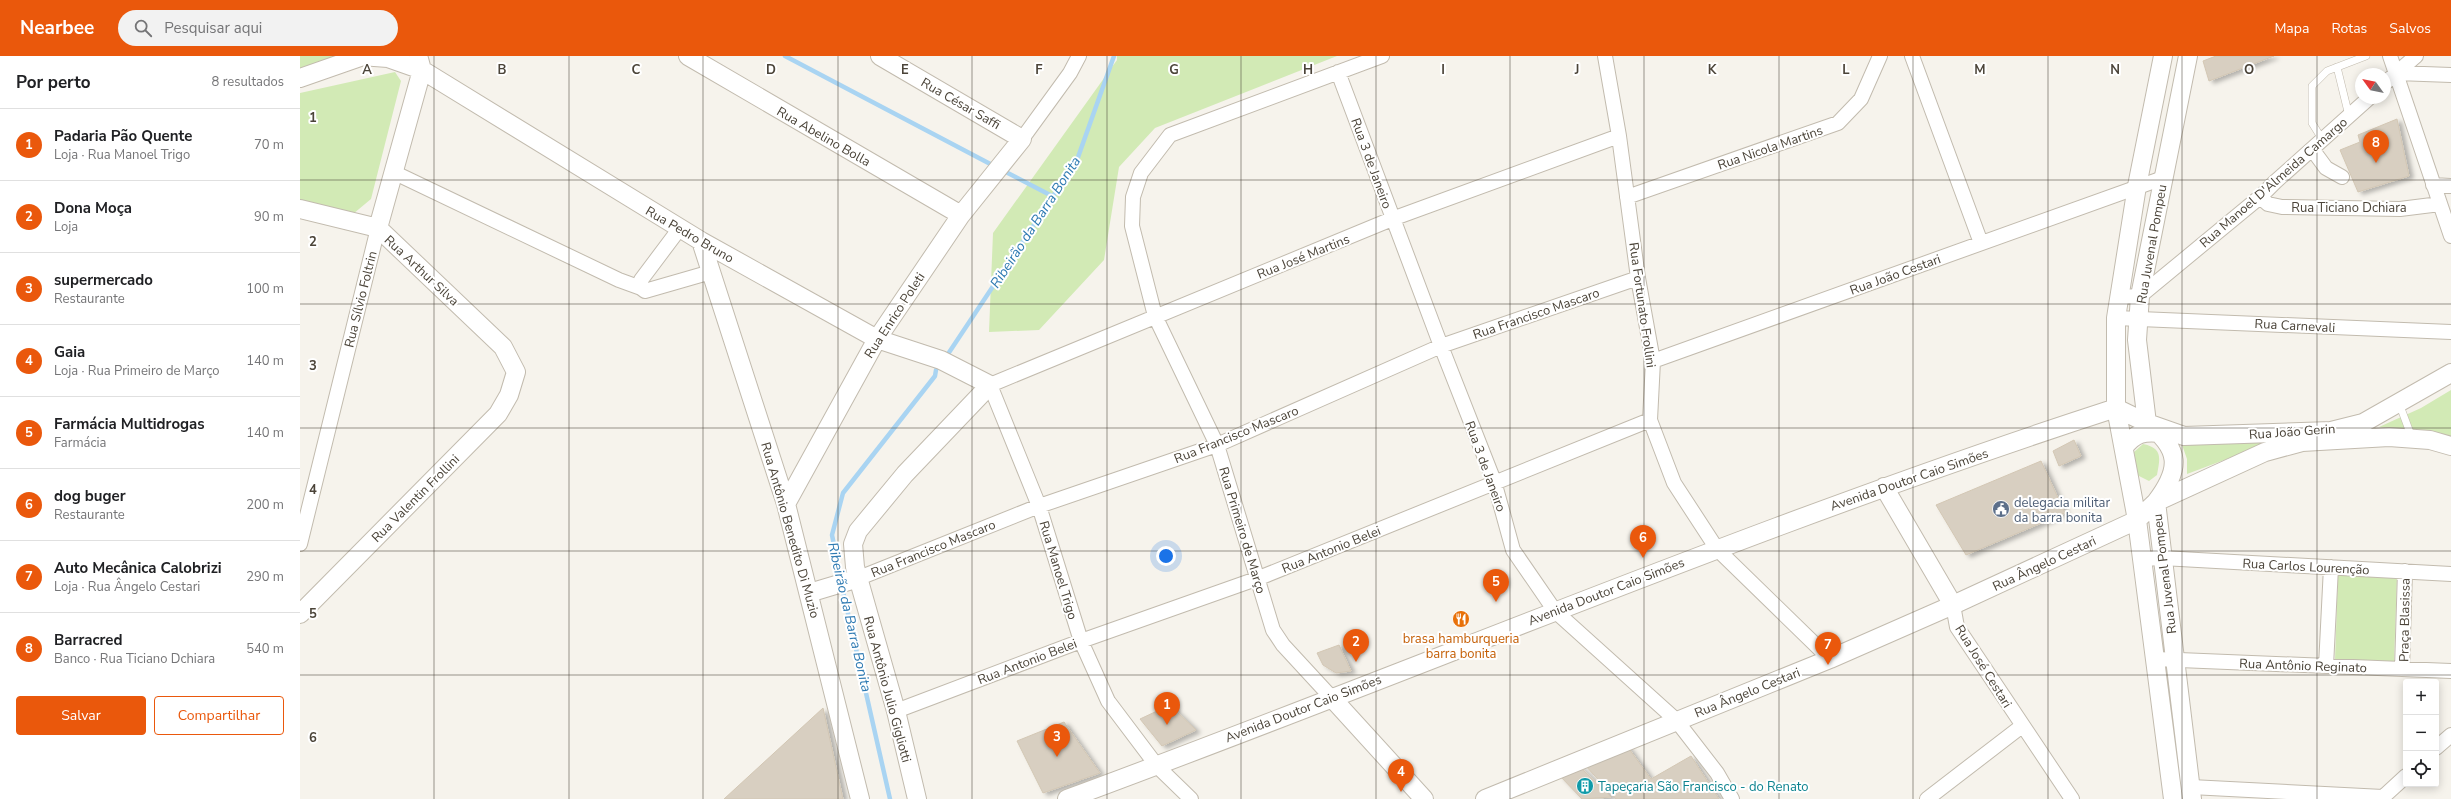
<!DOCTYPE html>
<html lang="pt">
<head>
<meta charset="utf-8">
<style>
	body { margin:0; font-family:"Nunito Sans",sans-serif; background:#f2f2f2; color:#202124 }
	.controls { position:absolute; right:12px; bottom:12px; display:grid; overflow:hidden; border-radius:4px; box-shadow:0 2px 10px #0003 }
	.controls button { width:36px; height:36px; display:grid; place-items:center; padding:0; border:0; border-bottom:1px solid #e0e0e0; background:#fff; color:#202124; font:20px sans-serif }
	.compass { position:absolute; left:2055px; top:12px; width:36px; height:36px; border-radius:50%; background:#fff; box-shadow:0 2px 10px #0003; rotate:303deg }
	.you { position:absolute; left:866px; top:500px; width:14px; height:14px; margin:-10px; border:3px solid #fff; border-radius:50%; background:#1a73e8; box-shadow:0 0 0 6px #1a73e833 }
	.badge { display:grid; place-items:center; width:26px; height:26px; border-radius:50%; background:#ea580c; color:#fff; font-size:13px; font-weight:700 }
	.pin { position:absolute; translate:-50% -33px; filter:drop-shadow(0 1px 2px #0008) }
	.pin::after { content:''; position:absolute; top:21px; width:14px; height:12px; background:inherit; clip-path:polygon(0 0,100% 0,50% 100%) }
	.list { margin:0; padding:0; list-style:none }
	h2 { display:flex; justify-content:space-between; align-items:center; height:52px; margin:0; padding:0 16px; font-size:17px }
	h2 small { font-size:13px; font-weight:400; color:#757577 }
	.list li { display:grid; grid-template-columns:26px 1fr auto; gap:12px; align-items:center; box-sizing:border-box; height:72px; padding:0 16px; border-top:1px solid #e0e0e0 }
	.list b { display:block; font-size:15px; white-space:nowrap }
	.list p { margin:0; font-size:13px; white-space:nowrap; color:#757577 }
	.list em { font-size:13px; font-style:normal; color:#757577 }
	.actions { display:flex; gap:8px; padding:12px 16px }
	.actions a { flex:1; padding:9px 0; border:1px solid #ea580c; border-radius:4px; text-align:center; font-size:14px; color:#ea580c }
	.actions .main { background:#ea580c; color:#fff }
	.icon { flex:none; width:22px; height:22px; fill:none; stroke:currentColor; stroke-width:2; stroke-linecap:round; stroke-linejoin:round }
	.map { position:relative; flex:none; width:2151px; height:743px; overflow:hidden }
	header { display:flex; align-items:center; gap:24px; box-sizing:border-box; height:56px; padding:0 20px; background:#ea580c; color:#fff }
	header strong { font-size:19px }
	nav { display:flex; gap:22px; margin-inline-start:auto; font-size:14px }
	.search { width:280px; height:36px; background:#f2f2f2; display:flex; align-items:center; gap:10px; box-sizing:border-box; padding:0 14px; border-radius:22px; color:#757577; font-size:15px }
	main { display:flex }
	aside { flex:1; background:#fff }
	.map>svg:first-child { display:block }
	.green { fill:#d2eab5 }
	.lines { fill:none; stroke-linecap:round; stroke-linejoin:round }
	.stream { stroke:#a9d4f2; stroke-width:4.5 }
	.building { fill:#d8cfc1; stroke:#d3c7b4; filter:url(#shadow) }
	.service-casing { stroke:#c2bbae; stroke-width:8 }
	.minor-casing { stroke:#c2bbae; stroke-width:16 }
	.tertiary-casing { stroke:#c2bbae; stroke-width:20 }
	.service { stroke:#fff; stroke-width:7 }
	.minor { stroke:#fff; stroke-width:14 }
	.tertiary { stroke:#fff; stroke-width:18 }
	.grid { fill:none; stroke:#4b4439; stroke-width:1; stroke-opacity:0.55 }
	.labels { text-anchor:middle; stroke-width:4; stroke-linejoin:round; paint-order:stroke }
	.street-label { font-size:13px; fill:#4b4439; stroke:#fff }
	.service-label { font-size:13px; fill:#4e5e75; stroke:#fff; text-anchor:start }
	.food-label { font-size:13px; fill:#c56008; stroke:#fff }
	.culture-label { font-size:13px; fill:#0d838f; stroke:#fff; text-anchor:start }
	.water-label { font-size:14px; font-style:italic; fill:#2e7ab2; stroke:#fff }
	.grid-label { font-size:13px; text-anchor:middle; font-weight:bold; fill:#4b4439; stroke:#fff; stroke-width:4; stroke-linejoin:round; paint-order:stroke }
</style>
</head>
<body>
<header>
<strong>Nearbee</strong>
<div class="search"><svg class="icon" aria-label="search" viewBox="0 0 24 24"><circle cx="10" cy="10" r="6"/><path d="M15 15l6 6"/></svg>Pesquisar aqui</div>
<nav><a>Mapa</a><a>Rotas</a><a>Salvos</a></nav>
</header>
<main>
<aside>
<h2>Por perto<small>8 resultados</small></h2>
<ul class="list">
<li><span class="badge">1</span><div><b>Padaria Pão Quente</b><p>Loja · Rua Manoel Trigo</p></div><em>70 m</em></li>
<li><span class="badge">2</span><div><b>Dona Moça</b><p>Loja</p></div><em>90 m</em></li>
<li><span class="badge">3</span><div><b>supermercado</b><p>Restaurante</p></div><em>100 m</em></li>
<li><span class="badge">4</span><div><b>Gaia</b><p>Loja · Rua Primeiro de Março</p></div><em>140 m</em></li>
<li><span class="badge">5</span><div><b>Farmácia Multidrogas</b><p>Farmácia</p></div><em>140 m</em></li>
<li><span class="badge">6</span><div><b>dog buger</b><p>Restaurante</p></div><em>200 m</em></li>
<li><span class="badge">7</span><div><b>Auto Mecânica Calobrizi</b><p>Loja · Rua Ângelo Cestari</p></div><em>290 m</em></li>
<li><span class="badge">8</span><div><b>Barracred</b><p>Banco · Rua Ticiano Dchiara</p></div><em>540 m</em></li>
</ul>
<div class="actions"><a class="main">Salvar</a><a>Compartilhar</a></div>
</aside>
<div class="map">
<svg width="2151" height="743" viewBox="0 0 2151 743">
	<defs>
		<filter id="shadow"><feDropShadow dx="4.5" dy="2.5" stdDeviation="2" flood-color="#0004"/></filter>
	</defs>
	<rect width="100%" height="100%" fill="#f6f3ec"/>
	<path class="green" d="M0,0H43L0,13Z
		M817,0H1037L855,72L819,111L804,204L739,274L689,276L693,177L817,4Z
		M95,16L101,25L71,143L53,158L0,147V37Z
		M2151,334V383L2079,371L2121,352Z
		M1880,383L1972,386L1887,418V403Z
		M1843,388C1863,392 1860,402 1857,419L1849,425L1837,419L1834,396Z
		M2038,519L2097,521L2094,606L2035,604Z"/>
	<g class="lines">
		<path class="stream" d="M485,0L696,111
			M702,114L752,140
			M646,301L777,104L814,0
			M541,523L532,479L543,437L635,320L636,314
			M542,531L590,743"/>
	</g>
	<path class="building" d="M1916,0H1974L1909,25L1903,5Z
		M2097,63L2109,120L2058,136L2040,94L2060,86L2058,79Z
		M1774,384L1781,400L1759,410L1753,395Z
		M1741,405L1765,457L1666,499L1636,449Z
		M1039,589L1051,615L1036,617L1023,609L1017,597Z
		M870,649L896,674L862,690L840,663Z
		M523,652L543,743H424Z
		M764,666L800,717L743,737L717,685Z
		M1327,690L1351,723L1391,700L1419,743H1316L1283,707Z
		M1279,710L1311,741L1282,743L1259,719Z"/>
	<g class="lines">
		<g class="service-casing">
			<path id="service" d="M2037,11L2049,60
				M2022,83L2012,67V30L2027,15L2066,0
				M2099,347L2112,382"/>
		</g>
		<g class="minor-casing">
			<path id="minor" d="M1305,0L1319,80L1338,222L1353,305L1350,364L1374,427L1417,493L1530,603
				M1612,0L1681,187
				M2090,0L2151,180
				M1038,16L1141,290L1194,425L1213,494L1255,555L1376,664L1417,717L1432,743
				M2097,17L2151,19
				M2085,27L2116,0
				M722,83L770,17L779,0
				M2012,93L2026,112L2042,121
				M93,116L319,224L341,232
				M2133,129L2151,130
				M1327,141L1538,67L1561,43L1580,0
				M1960,141L1968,148L1982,151L2100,153L2140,148
				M380,172L341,224V232L345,235L411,216
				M1820,241L1840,240L1960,141L1975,126L2069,42
				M1816,262L2151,276
				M1353,305L1863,122
				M0,488L78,172
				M1842,503L1862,502L2151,518
				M559,522L739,450L917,389L1141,290L1338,222
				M1653,549L1657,571L1772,743
				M1855,603L2151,615
				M2026,610L2031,511
				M2102,613L2105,515
				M1031,641L983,589L973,574L917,389L855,260L832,170L833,141L841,117L870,79L1082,0
				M596,655L781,585L959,522L1350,364
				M2136,692L2151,679
				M1891,731L2083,741
				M891,743L857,710L808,645L781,585L739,450L690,329L1092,163L1319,80
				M1627,743L1722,670
				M2081,743L2106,720"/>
		</g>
		<g class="tertiary-casing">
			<path id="tertiary" d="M61,0L88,2L122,14L401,185L577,283L641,304L690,329L605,418L558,475L553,488L555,511L596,655L617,743
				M388,0L661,159
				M1863,0L1837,130L1816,262V352L1837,464L1873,743
				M1888,0L1840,240L1837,284L1847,367C1881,393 1881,413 1856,446L1892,743
				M0,22L63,0
				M0,153L78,172L203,291L216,316L209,339L198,358L0,558
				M78,172L122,14L119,3
				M401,185L486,448L560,743
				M1824,391C1835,377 1844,375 1861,377
				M1584,431L1653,549
				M486,448L577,283L661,159L722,83L580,0
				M509,537L559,522
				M1031,641L1124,743
				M767,743C1117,614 1461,467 1816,352L1847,367L1884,380L2031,375L2063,367L2151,317
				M1185,743L1530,603L1653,549L1837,464L1856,446L1965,396L2002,386L2089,381L2130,384L2151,390"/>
		</g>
		<use href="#service" class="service"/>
		<use href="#minor" class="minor"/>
		<use href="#tertiary" class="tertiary"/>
	</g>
	<path class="grid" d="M134,0V743M269,0V743M403,0V743M538,0V743M672,0V743M807,0V743M941,0V743M1076,0V743M1210,0V743M1344,0V743M1479,0V743M1613,0V743M1748,0V743M1882,0V743M2017,0V743M0,124H2151M0,248H2151M0,372H2151M0,495H2151M0,619H2151"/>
	<defs>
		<g id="civic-disc" transform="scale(0.9)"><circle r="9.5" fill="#5c6f8a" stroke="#fff"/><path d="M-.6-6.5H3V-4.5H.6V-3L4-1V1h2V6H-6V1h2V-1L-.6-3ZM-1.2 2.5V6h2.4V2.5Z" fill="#fff"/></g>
		<g id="restaurant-disc" transform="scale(0.9)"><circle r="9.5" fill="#e8710a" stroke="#fff"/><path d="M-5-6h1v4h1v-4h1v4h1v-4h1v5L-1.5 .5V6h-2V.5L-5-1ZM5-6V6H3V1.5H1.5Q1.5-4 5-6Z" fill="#fff"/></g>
		<g id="building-disc" transform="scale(0.9)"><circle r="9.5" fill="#0f9aa8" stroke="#fff"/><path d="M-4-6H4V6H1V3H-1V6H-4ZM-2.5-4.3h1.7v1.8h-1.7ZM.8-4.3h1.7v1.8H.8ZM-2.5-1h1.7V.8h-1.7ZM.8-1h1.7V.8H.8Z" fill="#fff"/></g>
	</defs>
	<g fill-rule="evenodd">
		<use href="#civic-disc" x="1701" y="453"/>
		<use href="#restaurant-disc" x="1161" y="563"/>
		<use href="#building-disc" x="1285" y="730"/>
	</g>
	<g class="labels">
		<g class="street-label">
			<text transform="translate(661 47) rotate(30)" y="5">Rua César Saffi</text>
			<text transform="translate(524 80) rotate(30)" y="5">Rua Abelino Bolla</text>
			<text transform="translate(1470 91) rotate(-19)" y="5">Rua Nicola Martins</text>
			<text transform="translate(1072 107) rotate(70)" y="5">Rua 3 de Janeiro</text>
			<text transform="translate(1973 126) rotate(-41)" y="5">Rua Manoel D'Almeida Camargo</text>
			<text x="2049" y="156">Rua Ticiano Dchiara</text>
			<text transform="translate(390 178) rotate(30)" y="5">Rua Pedro Bruno</text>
			<text transform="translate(1851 188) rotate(-80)" y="5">Rua Juvenal Pompeu</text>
			<text transform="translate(1003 200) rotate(-22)" y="5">Rua José Martins</text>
			<text transform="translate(122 214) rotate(43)" y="5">Rua Arthur Silva</text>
			<text transform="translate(1595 218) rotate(-20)" y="5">Rua João Cestari</text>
			<text transform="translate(60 243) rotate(-76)" y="5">Rua Sílvio Foltrin</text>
			<text transform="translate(1343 249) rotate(82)" y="5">Rua Fortunato Frollini</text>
			<text transform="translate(1236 257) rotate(-19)" y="5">Rua Francisco Mascaro</text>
			<text transform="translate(594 259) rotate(-57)" y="5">Rua Enrico Poleti</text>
			<text transform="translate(1995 269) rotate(3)" y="5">Rua Carnevali</text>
			<text transform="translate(1992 375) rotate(-4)" y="5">Rua João Gerin</text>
			<text transform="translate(936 378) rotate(-22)" y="5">Rua Francisco Mascaro</text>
			<text transform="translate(1186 410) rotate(70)" y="5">Rua 3 de Janeiro</text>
			<text transform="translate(1609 423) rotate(-19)" y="5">Avenida Doutor Caio Simões</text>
			<text transform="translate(115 442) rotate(-45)" y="5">Rua Valentin Frollini</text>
			<text transform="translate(491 474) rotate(74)" y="5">Rua Antônio Benedito Di Muzio</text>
			<text transform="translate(943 474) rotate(73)" y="5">Rua Primeiro de Março</text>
			<text transform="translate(633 492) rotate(-22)" y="5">Rua Francisco Mascaro</text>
			<text transform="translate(1031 493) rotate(-22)" y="5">Rua Antonio Belei</text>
			<text transform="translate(1744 507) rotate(-25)" y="5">Rua Ângelo Cestari</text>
			<text transform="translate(2006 510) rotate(3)" y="5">Rua Carlos Lourenção</text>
			<text transform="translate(759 514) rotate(73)" y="5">Rua Manoel Trigo</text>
			<text transform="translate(1864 518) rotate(-97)" y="5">Rua Juvenal Pompeu</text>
			<text transform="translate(1306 535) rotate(-21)" y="5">Avenida Doutor Caio Simões</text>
			<text transform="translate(2104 564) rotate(-89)" y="5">Praça Blasissa</text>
			<text transform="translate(727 605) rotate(-21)" y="5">Rua Antonio Belei</text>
			<text transform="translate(2003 609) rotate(2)" y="5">Rua Antônio Reginato</text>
			<text transform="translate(1684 610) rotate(58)" y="5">Rua José Cestari</text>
			<text transform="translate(588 633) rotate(75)" y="5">Rua Antônio Julio Gigliotti</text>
			<text transform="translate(1447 636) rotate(-22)" y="5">Rua Ângelo Cestari</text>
			<text transform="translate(1003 652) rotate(-21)" y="5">Avenida Doutor Caio Simões</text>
		</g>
		<g class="service-label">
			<text x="1714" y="451">delegacia militar<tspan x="1714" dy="15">da barra bonita</tspan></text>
		</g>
		<g class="food-label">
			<text x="1161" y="587">brasa hamburqueria<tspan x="1161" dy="15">barra bonita</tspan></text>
		</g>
		<g class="culture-label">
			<text x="1298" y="735">Tapeçaria São Francisco - do Renato</text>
		</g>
		<g class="water-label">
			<text transform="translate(735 166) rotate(-57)" y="5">Ribeirão da Barra Bonita</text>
			<text transform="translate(550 561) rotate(77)" y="5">Ribeirão da Barra Bonita</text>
		</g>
	</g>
	<g class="grid-label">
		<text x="67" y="18">A</text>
		<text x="202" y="18">B</text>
		<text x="336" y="18">C</text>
		<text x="471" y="18">D</text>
		<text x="605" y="18">E</text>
		<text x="739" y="18">F</text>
		<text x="874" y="18">G</text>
		<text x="1008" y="18">H</text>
		<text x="1143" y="18">I</text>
		<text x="1277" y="18">J</text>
		<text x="1412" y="18">K</text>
		<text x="1546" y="18">L</text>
		<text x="1680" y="18">M</text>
		<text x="1815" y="18">N</text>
		<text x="1949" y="18">O</text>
		<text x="13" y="66">1</text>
		<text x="13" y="190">2</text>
		<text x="13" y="314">3</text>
		<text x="13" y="438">4</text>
		<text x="13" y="562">5</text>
		<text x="13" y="686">6</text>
	</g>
</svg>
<div class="controls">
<button>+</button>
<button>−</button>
<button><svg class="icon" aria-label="locate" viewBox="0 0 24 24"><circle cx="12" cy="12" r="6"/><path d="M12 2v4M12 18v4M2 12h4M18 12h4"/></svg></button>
</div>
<svg class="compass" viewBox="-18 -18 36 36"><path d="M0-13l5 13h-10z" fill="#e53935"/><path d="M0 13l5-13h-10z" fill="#757577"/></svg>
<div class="you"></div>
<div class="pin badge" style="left:867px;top:669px">1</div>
<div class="pin badge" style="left:1056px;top:606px">2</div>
<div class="pin badge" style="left:757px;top:701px">3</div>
<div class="pin badge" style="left:1101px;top:736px">4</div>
<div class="pin badge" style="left:1196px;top:546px">5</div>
<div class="pin badge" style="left:1343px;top:502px">6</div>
<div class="pin badge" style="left:1528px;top:609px">7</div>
<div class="pin badge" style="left:2076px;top:107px">8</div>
</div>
</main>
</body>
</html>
